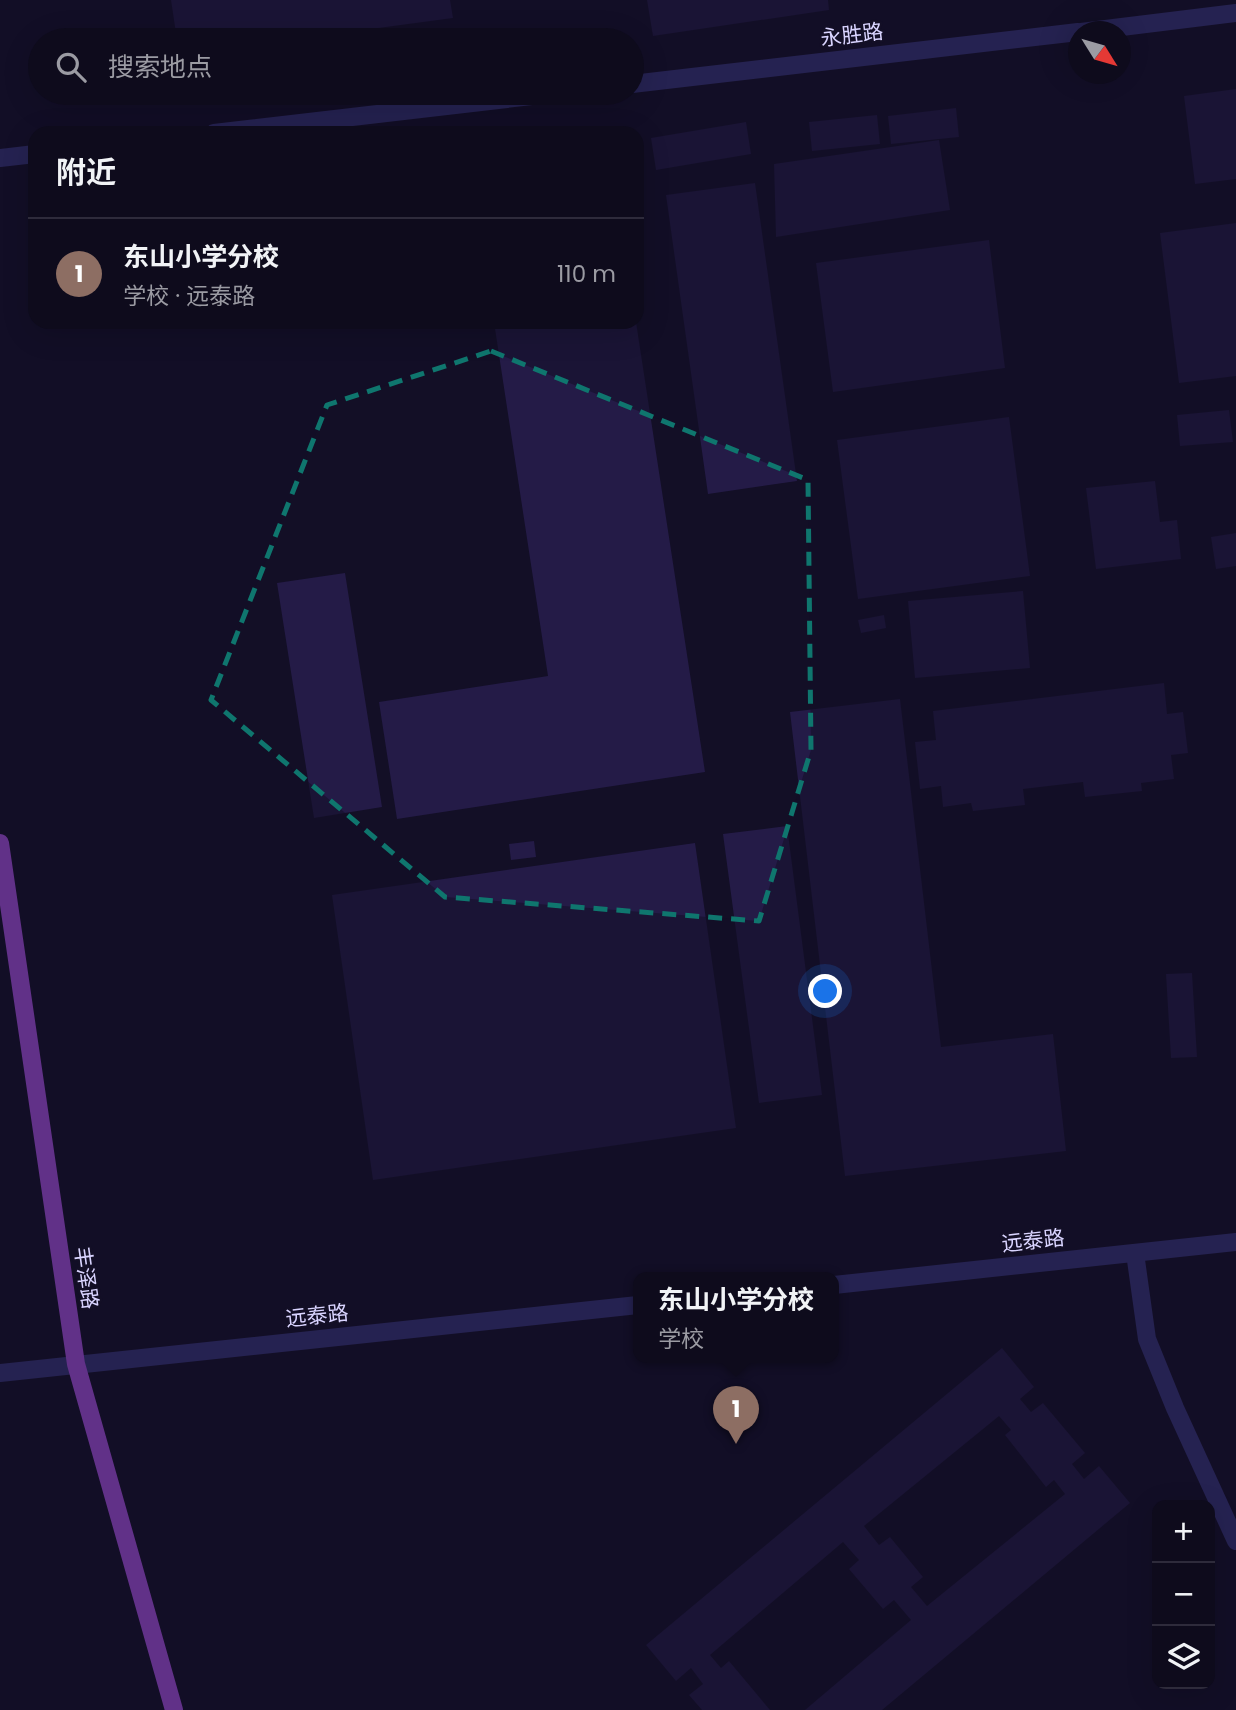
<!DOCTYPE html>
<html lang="zh">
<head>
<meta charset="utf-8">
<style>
	body { margin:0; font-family:Poppins,"Noto Sans SC",sans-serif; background:#171425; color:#f1f3f6 }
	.controls { position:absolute; right:21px; bottom:21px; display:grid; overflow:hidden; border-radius:14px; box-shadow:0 7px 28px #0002 }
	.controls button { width:63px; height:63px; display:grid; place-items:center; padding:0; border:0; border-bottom:2px solid #2e2b3b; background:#0e0b1c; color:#f1f3f6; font:35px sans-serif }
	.compass { position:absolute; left:1068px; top:21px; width:63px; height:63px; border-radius:50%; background:#0e0b1c; box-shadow:0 7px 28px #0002; rotate:127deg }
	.you { position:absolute; left:826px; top:992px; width:24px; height:24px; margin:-18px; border:5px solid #fff; border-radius:50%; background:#1a73e8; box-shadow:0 0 0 10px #1a73e833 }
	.badge { display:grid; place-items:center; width:46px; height:46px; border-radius:50%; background:#1a73e8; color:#fff; font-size:23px; font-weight:700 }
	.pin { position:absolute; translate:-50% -58px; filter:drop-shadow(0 2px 4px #0008) }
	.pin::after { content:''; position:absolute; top:37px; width:24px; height:21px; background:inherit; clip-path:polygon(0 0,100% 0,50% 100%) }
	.popup { position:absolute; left:633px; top:1272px; width:206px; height:91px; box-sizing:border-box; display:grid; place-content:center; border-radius:14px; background:#0e0b1c; filter:drop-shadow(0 2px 5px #0005); font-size:23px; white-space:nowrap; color:#9b9ba3 }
	.popup b { font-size:26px; color:#f1f3f6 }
	.popup::after { content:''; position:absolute; left:50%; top:100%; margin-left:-14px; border:14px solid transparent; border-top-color:#0e0b1c }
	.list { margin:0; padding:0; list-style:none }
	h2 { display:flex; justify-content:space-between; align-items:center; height:91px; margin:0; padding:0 28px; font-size:30px }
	h2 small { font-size:23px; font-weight:400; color:#9b9ba3 }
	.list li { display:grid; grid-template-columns:46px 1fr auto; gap:21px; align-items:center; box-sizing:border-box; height:112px; padding:0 28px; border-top:2px solid #2e2b3b }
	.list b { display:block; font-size:26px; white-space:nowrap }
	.list p { margin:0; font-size:23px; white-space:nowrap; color:#9b9ba3 }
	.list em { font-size:23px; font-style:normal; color:#9b9ba3 }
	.icon { flex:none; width:38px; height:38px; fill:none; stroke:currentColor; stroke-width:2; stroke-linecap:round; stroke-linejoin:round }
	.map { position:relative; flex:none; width:1236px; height:1710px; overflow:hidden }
	.search { position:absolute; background:#0e0b1c; box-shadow:0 7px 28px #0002; left:28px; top:28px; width:616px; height:77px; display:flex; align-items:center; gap:18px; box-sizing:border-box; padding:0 24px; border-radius:38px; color:#9b9ba3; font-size:26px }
	.panel { position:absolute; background:#0e0b1c; box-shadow:0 7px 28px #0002; left:28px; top:126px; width:616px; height:203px; border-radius:21px }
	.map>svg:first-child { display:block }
	.building { fill:#241b47; fill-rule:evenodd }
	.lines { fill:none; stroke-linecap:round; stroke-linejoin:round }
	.minor { stroke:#3d3a85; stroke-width:18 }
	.major { stroke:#c25bff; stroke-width:18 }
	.marked { fill:none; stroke:#0f766e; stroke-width:5; stroke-dasharray:14 9; stroke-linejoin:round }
	.labels { text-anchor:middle; stroke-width:5; stroke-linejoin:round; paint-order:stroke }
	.street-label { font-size:21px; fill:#d9d4ff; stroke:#130f26 }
</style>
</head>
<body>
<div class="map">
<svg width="1236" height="1710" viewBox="0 0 1236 1710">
	<rect width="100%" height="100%" fill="#130f26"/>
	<path class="building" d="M171,0H450L453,18L289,40H177Z
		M647,0H828L829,10L653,36Z
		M1236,89V179L1195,184L1184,96Z
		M956,108L959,137L891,144L888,116Z
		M877,115L880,144L812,151L809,122Z
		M746,122L751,154L656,170L651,138Z
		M939,140L950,210L776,237L774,164Z
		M755,183L797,481L708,494L666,195Z
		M1236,223V376L1179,383L1160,233Z
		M989,240L1005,368L833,392L816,263Z
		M361,322H393V324L362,328Z
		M494,322H636L705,772L397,819L379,702L548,676Z
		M1229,410L1233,442L1180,446L1177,415Z
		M1009,417L1030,576L858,599L837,440Z
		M1155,481L1160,522L1177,520L1181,559L1096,569L1086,488Z
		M1236,533V566L1216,569L1211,537Z
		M345,573L382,807L314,818L277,583Z
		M1023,591L1030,668L915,678L908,601Z
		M884,615L886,628L861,633L858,620Z
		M1164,683L1167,714L1183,712L1188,753L1171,755L1174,779L1141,783L1142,791L1085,797L1083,782L1023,789L1025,805L973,811L971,803L943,807L941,786L920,789L915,742L936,740L933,711Z
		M900,699L941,1047L1053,1034L1066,1151L845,1176L790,712Z
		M787,826L822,1095L759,1103L723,834Z
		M534,841L536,857L511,860L509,844Z
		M695,843L736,1128L373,1180L332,895Z
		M1192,973L1197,1057L1171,1058L1166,974Z
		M1002,1348L1034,1387L1020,1399L1031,1412L1043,1403L1085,1453L1072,1464L1084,1479L1099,1466L1130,1503L882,1710H805L911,1620L894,1600L883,1609L849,1569L859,1560L843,1542L710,1655L721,1668L729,1661L770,1710H702L689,1695L703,1684L691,1668L676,1681L646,1645ZM999,1416L1011,1430L1005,1435L1046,1487L1054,1480L1065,1494L927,1606L911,1587L923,1577L890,1537L879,1545L864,1526Z"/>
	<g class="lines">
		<path class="minor" d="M1081,32L1236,13
			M632,84L1078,32
			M214,133L558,93
			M0,158L35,154
			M1135,1253L1147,1339L1175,1408L1236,1541
			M834,1285L1236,1242
			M0,1373L638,1305"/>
		<path class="major" d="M0,843L76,1364L174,1710"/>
	</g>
	<path d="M0 0H1236V1710H0ZM491,351L808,480L811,750L759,921L445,897L211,700L327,405Z" fill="#130f26" fill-opacity=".55" fill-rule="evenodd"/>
	<path class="marked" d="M491,351L808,480L811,750L759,921L445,897L211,700L327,405Z"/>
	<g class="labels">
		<g class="street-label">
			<text transform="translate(852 35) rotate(-7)" y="7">永胜路</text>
			<text transform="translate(1033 1241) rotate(-6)" y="7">远泰路</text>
			<text transform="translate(86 1278) rotate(82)" y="7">丰泽路</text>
			<text transform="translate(317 1316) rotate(-6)" y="7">远泰路</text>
		</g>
	</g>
</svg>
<div class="controls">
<button>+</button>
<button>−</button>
<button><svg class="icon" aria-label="layers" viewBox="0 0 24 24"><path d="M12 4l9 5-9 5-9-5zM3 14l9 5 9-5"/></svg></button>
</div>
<svg class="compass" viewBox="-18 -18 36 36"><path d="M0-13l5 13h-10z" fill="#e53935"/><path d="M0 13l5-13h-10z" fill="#9b9ba3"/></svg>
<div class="you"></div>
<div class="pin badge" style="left:736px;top:1444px;background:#8d6e63">1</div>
<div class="popup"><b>东山小学分校</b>学校</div>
<div class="search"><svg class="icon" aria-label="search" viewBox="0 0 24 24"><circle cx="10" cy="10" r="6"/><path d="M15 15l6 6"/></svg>搜索地点</div>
<section class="panel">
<h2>附近<small></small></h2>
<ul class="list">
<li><span class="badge" style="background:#8d6e63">1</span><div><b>东山小学分校</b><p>学校 · 远泰路</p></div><em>110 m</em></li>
</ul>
</section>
</div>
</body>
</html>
